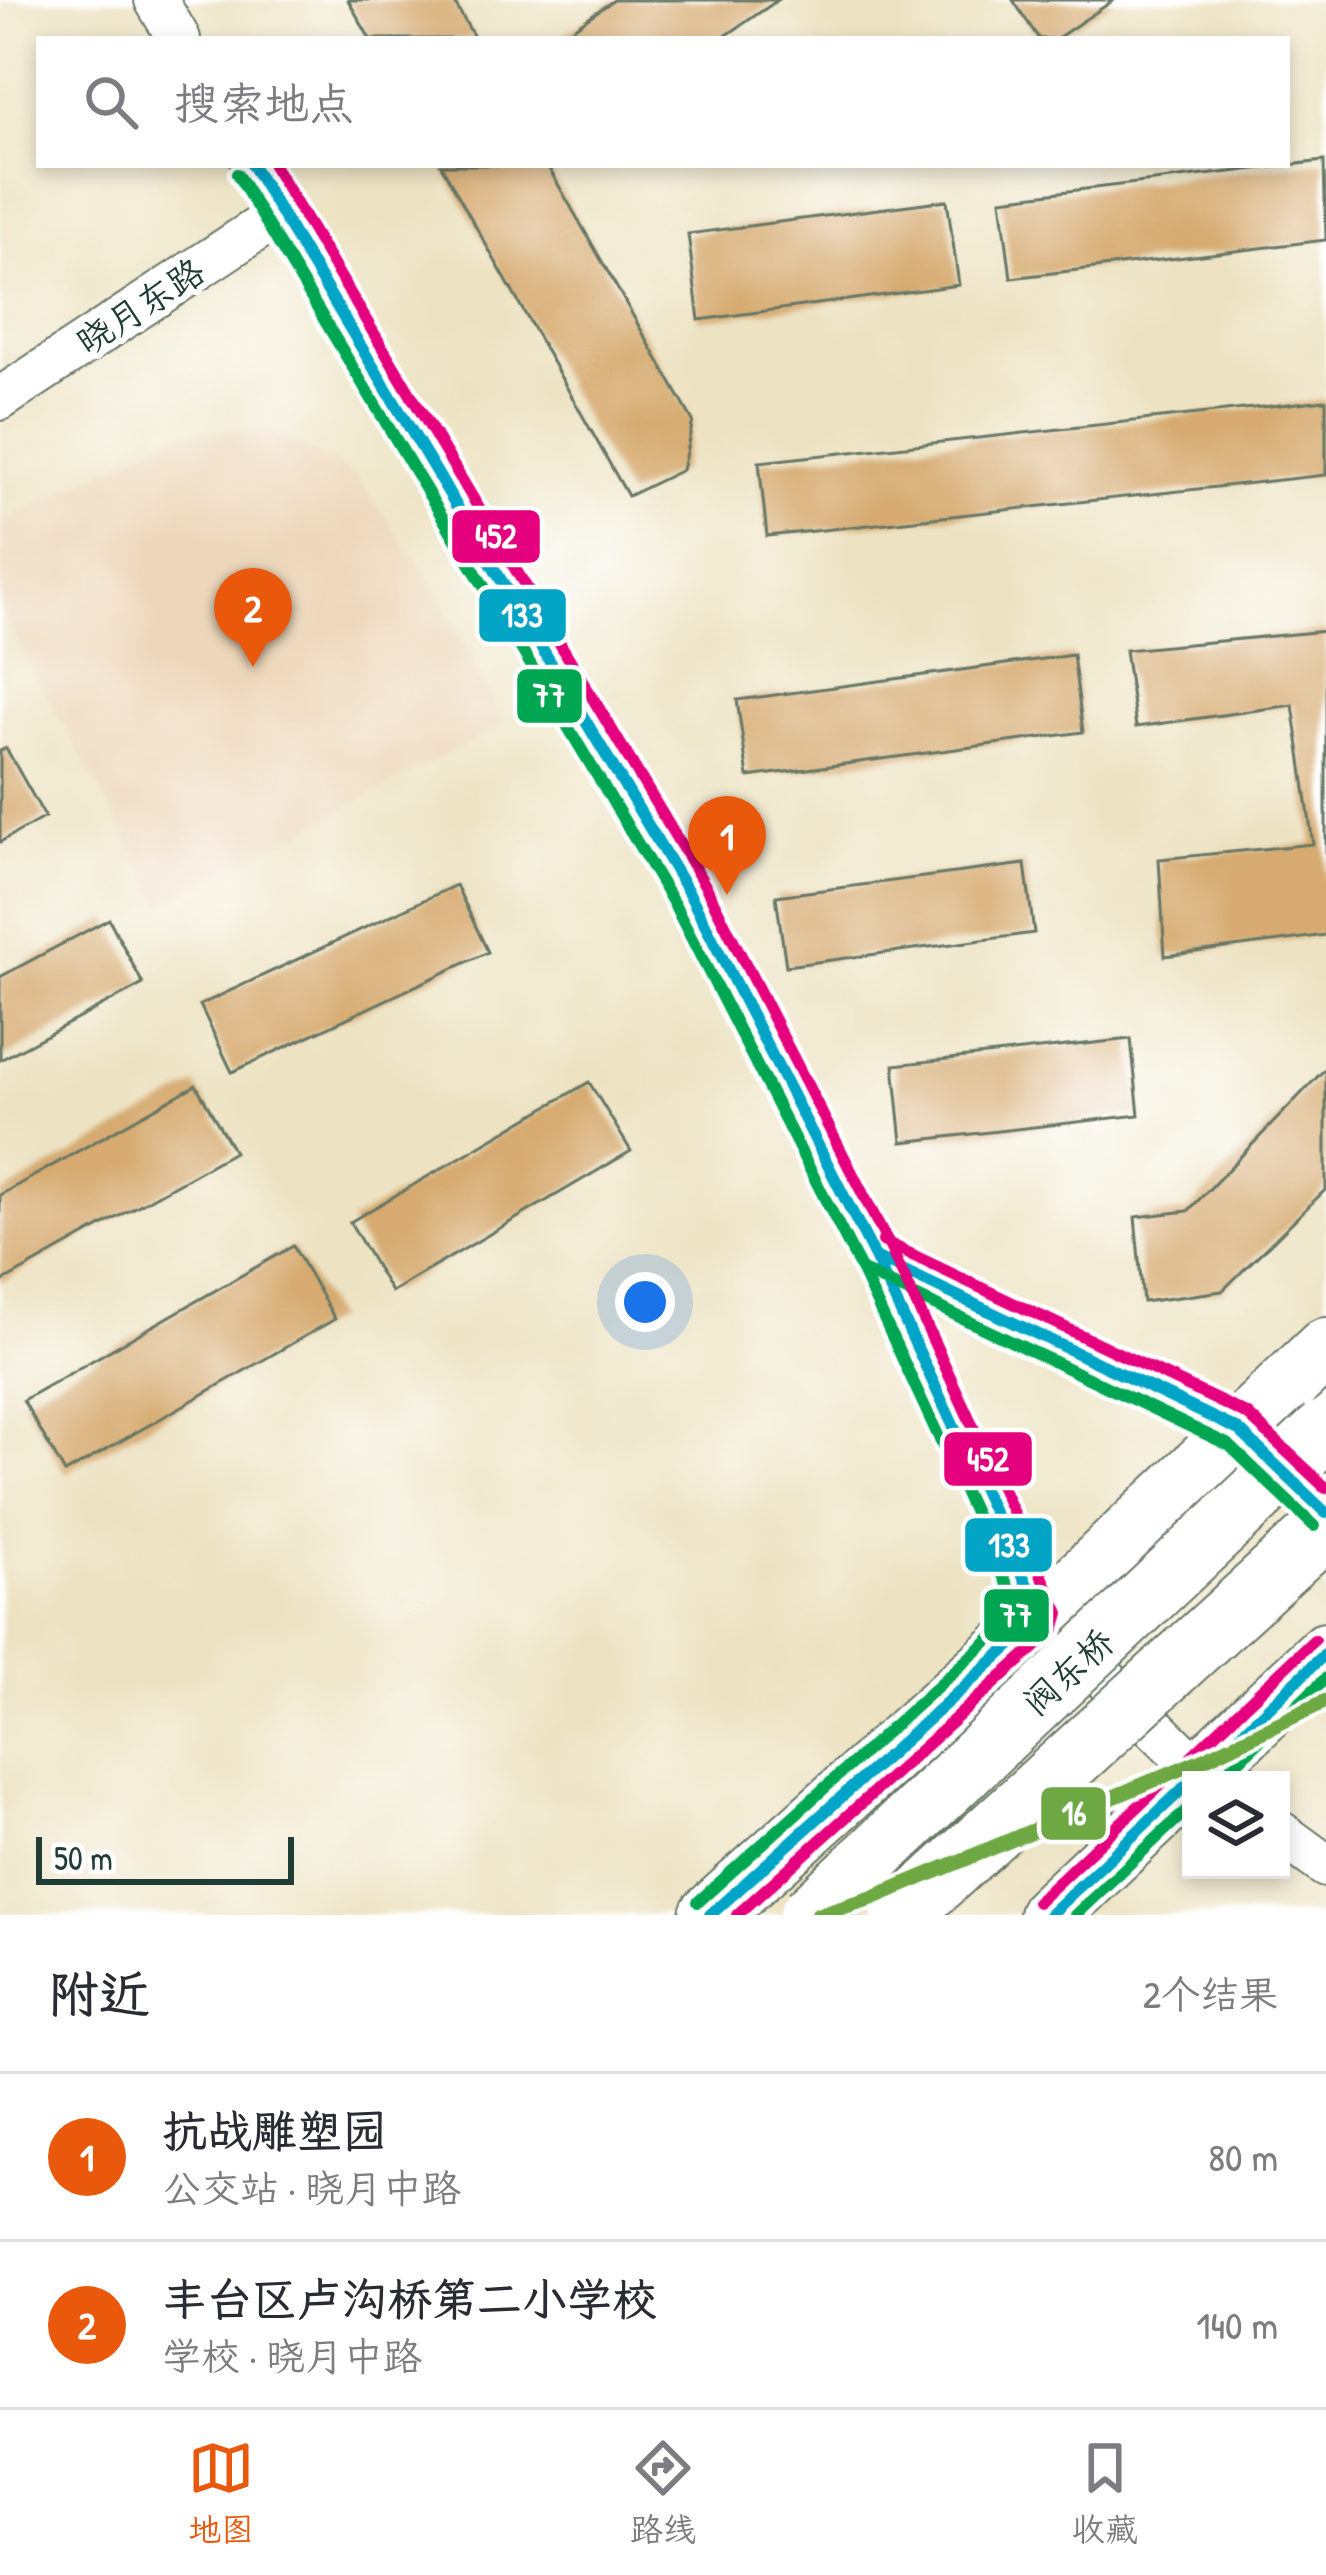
<!DOCTYPE html>
<html lang="zh">
<head>
<meta charset="utf-8">
<style>
	body { margin:0; font-family:"Patrick Hand","LXGW WenKai TC",sans-serif; background:#f7f7f7; color:#2b2b33 }
	.controls { position:absolute; right:36px; bottom:36px; display:grid; overflow:hidden; border-radius:0px; box-shadow:0 6px 18px #0003 }
	.controls button { width:108px; height:108px; display:grid; place-items:center; padding:0; border:0; border-bottom:3px solid #e1e1e2; background:#fff; color:#2b2b33; font:60px sans-serif }
	.scale { position:absolute; left:36px; bottom:30px; width:258px; box-sizing:border-box; padding-left:12px; border:6px solid #1f3d34; border-top:0; font-size:33px; line-height:42px; white-space:nowrap; color:#1f3d34; -webkit-text-stroke:9px #fff; paint-order:stroke }
	.you { position:absolute; left:645px; top:1302px; width:42px; height:42px; margin:-30px; border:9px solid #fff; border-radius:50%; background:#1a73e8; box-shadow:0 0 0 18px #1a73e833 }
	.badge { display:grid; place-items:center; width:78px; height:78px; border-radius:50%; background:#ea580c; color:#fff; font-size:39px; font-weight:700 }
	.pin { position:absolute; translate:-50% -99px; filter:drop-shadow(0 3px 6px #0008) }
	.pin::after { content:''; position:absolute; top:63px; width:42px; height:36px; background:inherit; clip-path:polygon(0 0,100% 0,50% 100%) }
	.list { margin:0; padding:0; list-style:none }
	h2 { display:flex; justify-content:space-between; align-items:center; height:156px; margin:0; padding:0 48px; font-size:51px }
	h2 small { font-size:39px; font-weight:400; color:#7c7c81 }
	.list li { display:grid; grid-template-columns:78px 1fr auto; gap:36px; align-items:center; box-sizing:border-box; height:168px; padding:0 48px; border-top:3px solid #e1e1e2 }
	.list b { display:block; font-size:45px; white-space:nowrap }
	.list p { margin:0; font-size:39px; white-space:nowrap; color:#7c7c81 }
	.list em { font-size:39px; font-style:normal; color:#7c7c81 }
	.icon { flex:none; width:66px; height:66px; fill:none; stroke:currentColor; stroke-width:2; stroke-linecap:round; stroke-linejoin:round }
	.map { position:relative; flex:none; width:1326px; height:1915px; overflow:hidden }
	.search { position:absolute; background:#fff; box-shadow:0 6px 18px #0003; left:36px; right:36px; top:36px; height:132px; display:flex; align-items:center; gap:30px; box-sizing:border-box; padding:0 42px; border-radius:0px; color:#7c7c81; font-size:45px }
	.sheet { height:492px; background:#fff }
	nav { display:flex; justify-content:space-around; align-items:center; box-sizing:border-box; height:168px; border-top:3px solid #e1e1e2; background:#fff; font-size:33px; color:#7c7c81 }
	nav a { display:grid; justify-items:center; gap:6px }
	nav .on { color:#ea580c }
	.map>svg:first-child { display:block }
	.built { fill:#edd7ba }
	.building { fill:#d6aa6f }
	.lines { fill:none; stroke-linecap:round; stroke-linejoin:round }
	.minor-casing { stroke:#677766; stroke-width:46 }
	.highway-casing { stroke:#677766; stroke-width:64 }
	.minor { stroke:#fff; stroke-width:42 }
	.highway { stroke:#fff; stroke-width:60 }
	.highway-bridge-casing { stroke:#677766; stroke-width:64; stroke-linecap:butt }
	.highway-bridge { stroke:#fff; stroke-width:60 }
	.bus-1-casing { stroke:#fff; stroke-width:21 }
	.bus-2-casing { stroke:#fff; stroke-width:21 }
	.bus-3-casing { stroke:#fff; stroke-width:21 }
	.bus-1 { stroke:#02a4c6; stroke-width:12 }
	.bus-2 { stroke:#00a651; stroke-width:12 }
	.bus-3 { stroke:#e5007d; stroke-width:12 }
	.metro-1-casing { stroke:#fff; stroke-width:24 }
	.metro-1 { stroke:#6da843; stroke-width:15 }
	.labels { text-anchor:middle; stroke-width:12; stroke-linejoin:round; paint-order:stroke }
	.street-label { font-size:36px; fill:#1f3d34; stroke:#fff }
	.line-badge { stroke:#fff; stroke-width:4.5 }
	.badge-label { font-size:33px; text-anchor:middle; font-weight:bold; fill:#fff }
</style>
</head>
<body>
<div class="map">
<svg width="1326" height="1915" viewBox="0 0 1326 1915">
	<rect width="100%" height="100%" fill="#fff"/>
	<filter id="ink" filterUnits="userSpaceOnUse"><feTurbulence type="fractalNoise" baseFrequency=".00833" numOctaves="2"/><feDisplacementMap in="SourceGraphic" scale="24" xChannelSelector="R" yChannelSelector="G"/><feConvolveMatrix kernelMatrix="1 2 1 2 8 2 1 2 1" color-interpolation-filters="sRGB"/></filter>
	<filter id="wash" filterUnits="userSpaceOnUse"><feTurbulence type="fractalNoise" baseFrequency=".004" numOctaves="4" result="noise"/><feDisplacementMap in="SourceGraphic" scale="48" xChannelSelector="R" yChannelSelector="G"/><feGaussianBlur stdDeviation="2.7" result="paint"/><feColorMatrix in="noise" values="0 0 0 0 0 0 0 0 0 0 0 0 0 0 0 0 0 1.4 0 .05"/><feComposite in="paint" operator="in"/></filter>
	<g filter="url(#wash)">
		<rect width="100%" height="100%" fill="#ede3c3"/>
		<path class="built" d="M272,431L356,476L436,589L503,725L163,904L0,609V523L181,433Z"/>
		<g id="blocks">
			<path class="building" d="M348,0H453L475,39H370Z
				M614,0H778L721,39H557Z
				M1013,0H1114L1056,39H1039Z
				M1324,161L1326,240L1011,278L1001,199Z
				M441,165H547L693,421L682,470L628,496Z
				M947,200L959,285L699,320L688,234Z
				M1326,400V475L767,536L759,462Z
				M1326,631V935L1165,956L1159,859L1313,844L1293,705L1136,727L1125,650Z
				M1073,655L1083,732L748,777L737,700Z
				M6,748L45,817L0,842V751Z
				M1025,864L1034,933L786,966L776,896Z
				M456,885L488,952L232,1072L200,1005Z
				M109,919L143,984L0,1060V977Z
				M1131,1039L1139,1115L902,1142L894,1065Z
				M1326,1068V1189L1222,1291L1143,1302L1135,1217L1188,1211Z
				M589,1082L631,1151L391,1292L350,1222Z
				M196,1085L234,1152L0,1283V1195Z
				M293,1246L335,1319L65,1473L23,1400Z"/>
		</g>
	</g>
	<g filter="url(#ink)">
		<use href="#blocks" fill-opacity="0" stroke="#677766" stroke-width="3"/>
		<g class="lines">
			<g class="minor-casing">
				<path id="minor" d="M156,0L179,39
					M252,165L690,895L875,1257L1042,1617L1208,1780
					M0,399L280,214
					M875,1257L1239,1430L1326,1513
					M1281,1833L1326,1866"/>
			</g>
			<g class="highway-casing">
				<path id="highway" d="M1192,1780L1326,1653
					M710,1915L1042,1617L1326,1348
					M1049,1915L1191,1781"/>
			</g>
			<use href="#minor" class="minor"/>
			<use href="#highway" class="highway"/>
			<g class="highway-bridge-casing">
				<path id="highway-bridge" d="M810,1915L1326,1429
					M901,1915L1326,1527"/>
			</g>
			<use href="#highway-bridge" class="highway-bridge"/>
			<g class="bus-1-casing">
				<path id="bus-1" d="M252,165L690,895L875,1257L1042,1617L710,1915
					M875,1257L1239,1430L1326,1513
					M1192,1780L1326,1653
					M1049,1915L1191,1781"/>
			</g>
			<g class="bus-2-casing">
				<path id="bus-2" d="M237,174L674,904L859,1265L1020,1612L698,1902
					M867,1273L1229,1445L1314,1526
					M1218,1780L1326,1678
					M1075,1915L1191,1806"/>
			</g>
			<g class="bus-3-casing">
				<path id="bus-3" d="M273,165L706,887L891,1249L1059,1613L1054,1630L737,1915
					M883,1241L1248,1415L1326,1488
					M1180,1767L1314,1640
					M1037,1902L1179,1768"/>
			</g>
			<use href="#bus-1" class="bus-1"/>
			<use href="#bus-2" class="bus-2"/>
			<use href="#bus-3" class="bus-3"/>
			<g class="metro-1-casing">
				<path id="metro-1" d="M817,1915L872,1898L1202,1760L1326,1701"/>
			</g>
			<use href="#metro-1" class="metro-1"/>
		</g>
	</g>
	<g class="labels">
		<g class="street-label">
			<text transform="translate(140 306) rotate(-33)" y="13">晓月东路</text>
			<text transform="translate(1068 1672) rotate(-43)" y="13">阀东桥</text>
		</g>
	</g>
	<g class="line-badge">
		<rect x="450" y="508" width="92" height="57" rx="12" fill="#e5007d"/>
		<rect x="477" y="587" width="91" height="57" rx="12" fill="#02a4c6"/>
		<rect x="515" y="667" width="69" height="58" rx="12" fill="#00a651"/>
		<rect x="942" y="1430" width="92" height="58" rx="12" fill="#e5007d"/>
		<rect x="963" y="1516" width="91" height="58" rx="12" fill="#02a4c6"/>
		<rect x="982" y="1587" width="69" height="57" rx="12" fill="#00a651"/>
		<rect x="1039" y="1785" width="69" height="57" rx="12" fill="#6da843"/>
	</g>
	<g class="badge-label">
		<text x="496" y="548">452</text>
		<text x="522" y="627">133</text>
		<text x="549" y="707">77</text>
		<text x="988" y="1471">452</text>
		<text x="1009" y="1557">133</text>
		<text x="1016" y="1627">77</text>
		<text x="1074" y="1825">16</text>
	</g>
</svg>
<div class="controls">
<button><svg class="icon" aria-label="layers" viewBox="0 0 24 24"><path d="M12 4l9 5-9 5-9-5zM3 14l9 5 9-5"/></svg></button>
</div>
<div class="scale">50 m</div>
<div class="you"></div>
<div class="pin badge" style="left:727px;top:895px">1</div>
<div class="pin badge" style="left:253px;top:667px">2</div>
<div class="search"><svg class="icon" aria-label="search" viewBox="0 0 24 24"><circle cx="10" cy="10" r="6"/><path d="M15 15l6 6"/></svg>搜索地点</div>
</div>
<section class="sheet">
<h2>附近<small>2个结果</small></h2>
<ul class="list">
<li><span class="badge">1</span><div><b>抗战雕塑园</b><p>公交站 · 晓月中路</p></div><em>80 m</em></li>
<li><span class="badge">2</span><div><b>丰台区卢沟桥第二小学校</b><p>学校 · 晓月中路</p></div><em>140 m</em></li>
</ul>
</section>
<nav>
<a class="on"><svg class="icon" aria-label="map" viewBox="0 0 24 24"><path d="M3 6l6-2 6 2 6-2v14l-6 2-6-2-6 2zM9 4v14M15 6v14"/></svg>地图</a>
<a><svg class="icon" aria-label="directions" viewBox="0 0 24 24"><path d="M12 3l9 9-9 9-9-9zM9 14v-3h6M13 9l2 2-2 2"/></svg>路线</a>
<a><svg class="icon" aria-label="saved" viewBox="0 0 24 24"><path d="M7 4h10v16l-5-4-5 4z"/></svg>收藏</a>
</nav>
</body>
</html>
